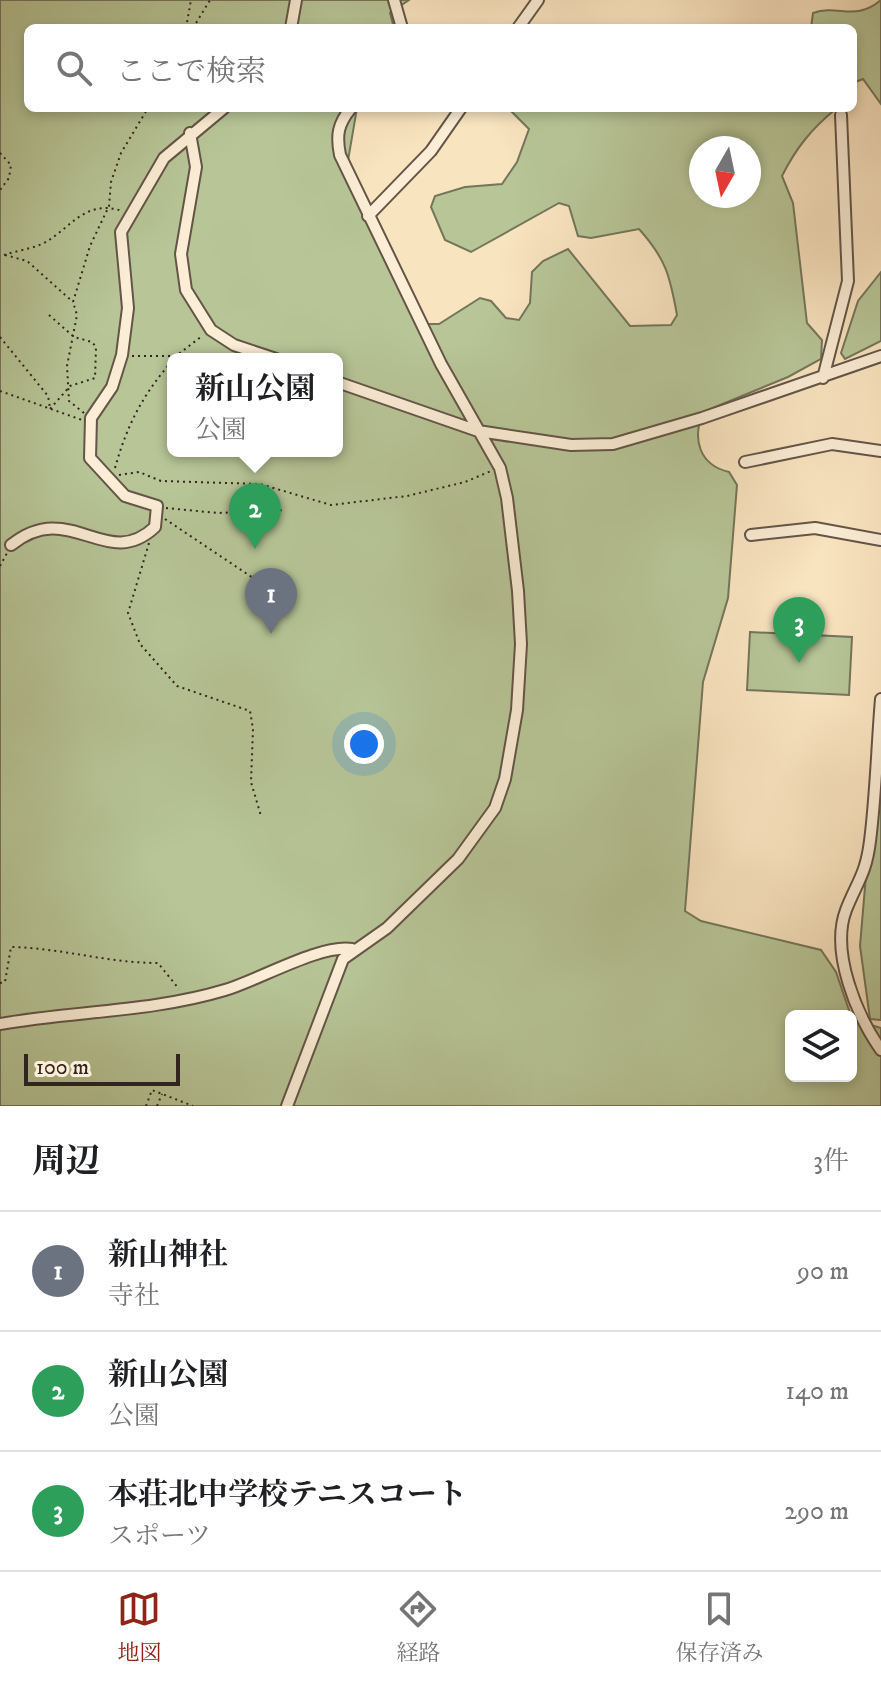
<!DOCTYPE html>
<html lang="ja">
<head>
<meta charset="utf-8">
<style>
	body { margin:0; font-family:"IM FELL DW Pica","Noto Serif JP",serif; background:#f6f6f6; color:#202124 }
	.controls { position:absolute; right:24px; bottom:24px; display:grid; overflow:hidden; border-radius:12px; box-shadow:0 4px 12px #0003 }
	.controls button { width:72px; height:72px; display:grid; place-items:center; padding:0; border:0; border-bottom:2px solid #e0e0e0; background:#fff; color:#202124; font:40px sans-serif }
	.compass { position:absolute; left:689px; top:136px; width:72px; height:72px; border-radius:50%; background:#fff; box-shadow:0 4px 12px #0003; rotate:189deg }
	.scale { position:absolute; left:24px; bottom:20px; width:156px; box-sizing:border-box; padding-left:8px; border:4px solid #32251f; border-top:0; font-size:22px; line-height:28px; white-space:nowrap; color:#32251f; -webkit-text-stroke:6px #fbedd6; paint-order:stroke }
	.you { position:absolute; left:364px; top:744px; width:28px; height:28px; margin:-20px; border:6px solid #fff; border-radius:50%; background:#1a73e8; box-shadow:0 0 0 12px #1a73e833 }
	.badge { display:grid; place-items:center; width:52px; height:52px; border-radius:50%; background:#8f2418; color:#fff; font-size:26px; font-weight:700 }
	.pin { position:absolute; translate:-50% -66px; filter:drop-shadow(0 2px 4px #0008) }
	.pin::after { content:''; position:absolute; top:42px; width:28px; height:24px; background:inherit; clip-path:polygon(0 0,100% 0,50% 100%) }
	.popup { position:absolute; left:167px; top:353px; width:176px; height:104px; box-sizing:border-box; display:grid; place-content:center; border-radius:12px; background:#fff; filter:drop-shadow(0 2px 6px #0005); font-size:26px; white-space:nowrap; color:#757577 }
	.popup b { font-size:30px; color:#202124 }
	.popup::after { content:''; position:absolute; left:50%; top:100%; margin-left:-16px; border:16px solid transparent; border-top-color:#fff }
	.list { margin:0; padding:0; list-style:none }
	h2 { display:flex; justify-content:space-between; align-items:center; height:104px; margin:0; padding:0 32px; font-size:34px }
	h2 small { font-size:26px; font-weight:400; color:#757577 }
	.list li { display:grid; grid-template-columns:52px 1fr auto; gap:24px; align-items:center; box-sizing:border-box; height:120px; padding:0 32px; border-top:2px solid #e0e0e0 }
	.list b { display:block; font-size:30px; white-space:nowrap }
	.list p { margin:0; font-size:26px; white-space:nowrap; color:#757577 }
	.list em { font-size:26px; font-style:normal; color:#757577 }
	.icon { flex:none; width:44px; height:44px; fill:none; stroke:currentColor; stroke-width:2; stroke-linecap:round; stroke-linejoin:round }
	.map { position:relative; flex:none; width:881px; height:1106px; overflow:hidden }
	.search { position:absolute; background:#fff; box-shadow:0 4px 12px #0003; left:24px; right:24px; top:24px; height:88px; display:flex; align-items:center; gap:20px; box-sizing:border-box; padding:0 28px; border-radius:12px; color:#757577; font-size:30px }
	.sheet { height:464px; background:#fff }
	nav { display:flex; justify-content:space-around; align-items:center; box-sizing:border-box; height:112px; border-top:2px solid #e0e0e0; background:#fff; font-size:22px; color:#757577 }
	nav a { display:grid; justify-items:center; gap:4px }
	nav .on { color:#8f2418 }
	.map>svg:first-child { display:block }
	.green { fill:#b7c597; stroke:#74755b; stroke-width:2; fill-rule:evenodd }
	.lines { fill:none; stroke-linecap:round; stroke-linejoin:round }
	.minor-casing { stroke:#645547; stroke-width:14 }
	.path { stroke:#32251f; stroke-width:2; stroke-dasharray:2 4; stroke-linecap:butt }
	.minor { stroke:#fbedd6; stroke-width:10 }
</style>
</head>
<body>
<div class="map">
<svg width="881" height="1106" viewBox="0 0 881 1106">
	<rect width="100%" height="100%" fill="#f9e4c0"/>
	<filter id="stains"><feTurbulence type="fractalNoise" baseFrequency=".0025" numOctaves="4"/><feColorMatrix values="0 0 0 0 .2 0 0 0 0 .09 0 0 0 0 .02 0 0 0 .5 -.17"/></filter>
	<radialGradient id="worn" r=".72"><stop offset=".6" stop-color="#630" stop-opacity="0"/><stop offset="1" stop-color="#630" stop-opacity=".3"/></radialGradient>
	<path class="green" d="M0,0H409L390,13L394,28H28V108H357L345,178L417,324H439L480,298L491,301L506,318L519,320L530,303L532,272L543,261L568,249L630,326L671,325L677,315C670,276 666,259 639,229L591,238L578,236L569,206L559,203L471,252L445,240L431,207L435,196L465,187L502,184L517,162L529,129L508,108H837C812,128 796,148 782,176L793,203L807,323L822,340L821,359L788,377L703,412C692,439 699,465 729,472L737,485L728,598L703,682L685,911L701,921L821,950L836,972L852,1019L881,1028V1106H0ZM701,148H749V196H701ZM173,359H337V451H173ZM791,1016H851V1076H791Z
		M881,0V104L863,79L853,83V28H811L813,13C839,4 855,22 881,0Z
		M881,272V341L845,359L841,353L858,301Z
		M750,632L852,637L849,695L747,690Z
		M881,699V1020L870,1019L860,946Z"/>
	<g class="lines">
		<g class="minor-casing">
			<path id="minor" d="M394,0L402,28
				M291,28L296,0
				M518,28L538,0
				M190,133L196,167L181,254L186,290L211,330L234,345L276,359
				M368,216L431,151L461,108
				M823,378L848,281L841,115
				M337,382L478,431L571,445L613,444L702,418L881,356
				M745,462L832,444L881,451
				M751,535L815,528L881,540
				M11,545C70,497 106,573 155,527L157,506L125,496L90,458L91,418L112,387L122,355L128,308L121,232L164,158L224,108
				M881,699C877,746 876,794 870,841C866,874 857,882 846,910C830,952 857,1016 881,1050
				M0,1024C74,1011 152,1012 225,990C259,980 320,944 352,949
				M287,1106L343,959L387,928L458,859L495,808L505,779L517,710L521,644L518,591L507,498L500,468L441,364L340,155C336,135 338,124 351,108"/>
		</g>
		<path class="path" d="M186,28L191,0
			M193,28L210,0
			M0,153L11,165L9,178L0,190
			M4,255C16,251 30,249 42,244C69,231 84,198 122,211
			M5,255L27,261L73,302
			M49,315L74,337L92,342L96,347L95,378L70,386L50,409
			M0,337L48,396L50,408
			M132,356H176L202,336
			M0,391L82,420
			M84,413L69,401L67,366L77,315L73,302L90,246L109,206L111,182L121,153L148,108
			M115,468C127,425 143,394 173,360
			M119,475L139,472L161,481L260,484L331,505L407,496L465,482L491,471
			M166,508L218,513L285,510
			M165,519L280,596
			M149,543L128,613L140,644L177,686L250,711L253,729L251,782L261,816
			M0,566L7,553
			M0,983L5,982L11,947C62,948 107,963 158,963L179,989
			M146,1106L152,1090L193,1106
			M157,1106L162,1094"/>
		<use href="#minor" class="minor"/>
	</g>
	<rect width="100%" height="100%" filter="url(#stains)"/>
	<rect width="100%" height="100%" fill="url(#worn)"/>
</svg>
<div class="controls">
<button><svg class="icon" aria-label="layers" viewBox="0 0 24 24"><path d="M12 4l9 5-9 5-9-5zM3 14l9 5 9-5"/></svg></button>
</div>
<svg class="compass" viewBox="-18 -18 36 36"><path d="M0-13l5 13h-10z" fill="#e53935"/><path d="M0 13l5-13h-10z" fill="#757577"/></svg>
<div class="scale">100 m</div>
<div class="you"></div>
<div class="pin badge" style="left:271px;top:634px;background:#6b7280">1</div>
<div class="pin badge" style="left:255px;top:549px;background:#2e9e5b">2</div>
<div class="popup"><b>新山公園</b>公園</div>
<div class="pin badge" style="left:799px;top:663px;background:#2e9e5b">3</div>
<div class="search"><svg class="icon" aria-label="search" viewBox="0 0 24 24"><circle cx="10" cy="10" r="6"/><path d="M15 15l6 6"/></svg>ここで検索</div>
</div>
<section class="sheet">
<h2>周辺<small>3件</small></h2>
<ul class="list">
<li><span class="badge" style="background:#6b7280">1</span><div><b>新山神社</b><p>寺社</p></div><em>90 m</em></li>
<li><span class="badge" style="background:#2e9e5b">2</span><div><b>新山公園</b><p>公園</p></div><em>140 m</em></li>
<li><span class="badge" style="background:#2e9e5b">3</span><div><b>本荘北中学校テニスコート</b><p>スポーツ</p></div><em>290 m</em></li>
</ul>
</section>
<nav>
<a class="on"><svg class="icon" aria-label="map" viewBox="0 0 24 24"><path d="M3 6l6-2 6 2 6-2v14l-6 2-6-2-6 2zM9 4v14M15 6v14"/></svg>地図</a>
<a><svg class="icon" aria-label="directions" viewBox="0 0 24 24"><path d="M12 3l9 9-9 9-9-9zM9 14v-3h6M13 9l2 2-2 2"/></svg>経路</a>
<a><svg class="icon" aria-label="saved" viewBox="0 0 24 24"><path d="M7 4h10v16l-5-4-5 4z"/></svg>保存済み</a>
</nav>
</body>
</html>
